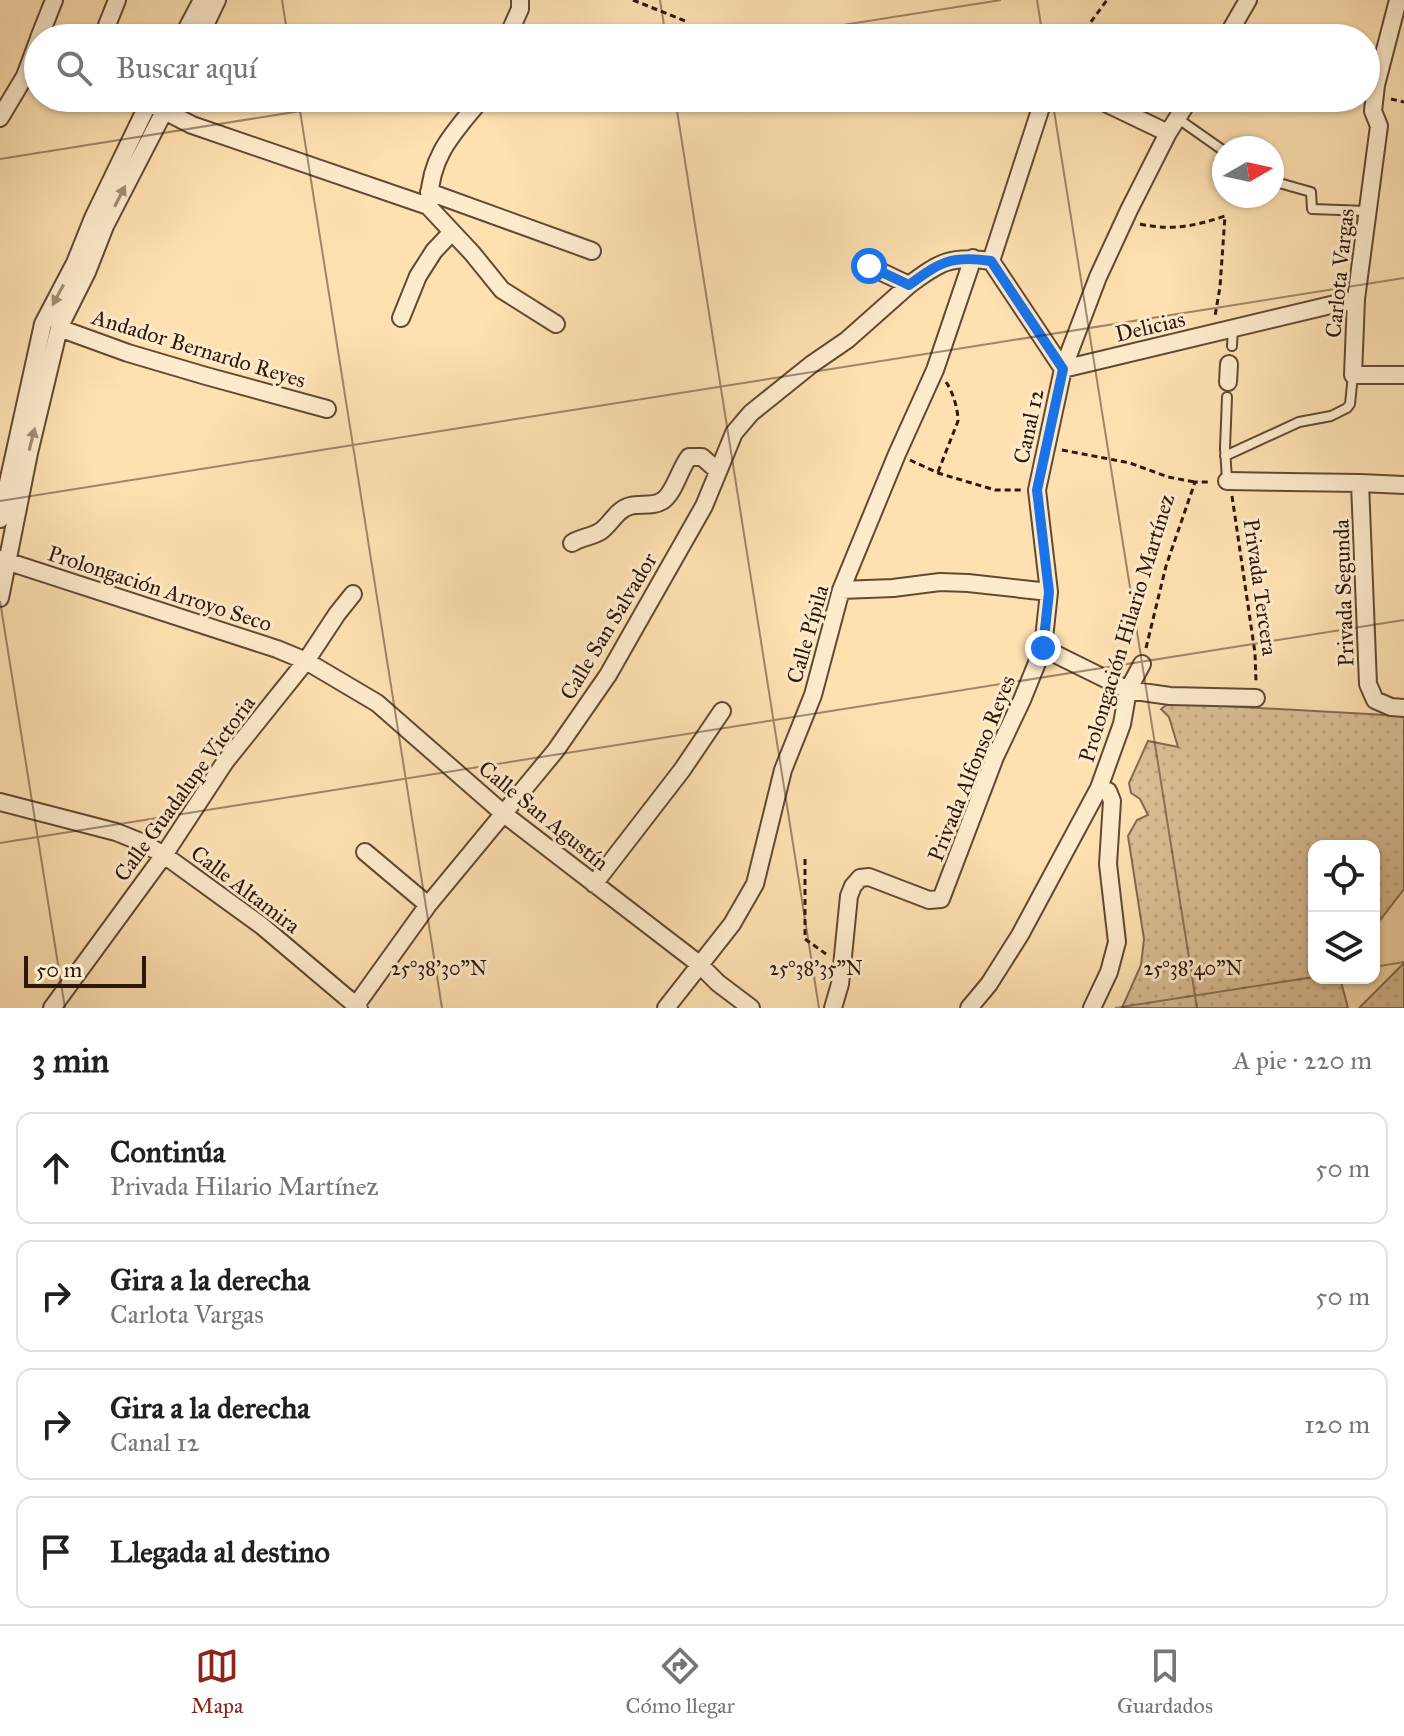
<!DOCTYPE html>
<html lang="es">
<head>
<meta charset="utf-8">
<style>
	body { margin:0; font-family:"IM FELL Great Primer",serif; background:#f6f6f6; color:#202124 }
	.controls { position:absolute; right:24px; bottom:24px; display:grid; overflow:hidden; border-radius:16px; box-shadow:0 2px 6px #0004 }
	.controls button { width:72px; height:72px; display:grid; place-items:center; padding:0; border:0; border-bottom:2px solid #e0e0e0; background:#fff; color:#202124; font:40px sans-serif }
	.compass { position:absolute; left:1212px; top:136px; width:72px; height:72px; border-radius:50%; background:#fff; box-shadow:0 2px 6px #0004; rotate:81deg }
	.scale { position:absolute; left:24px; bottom:20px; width:122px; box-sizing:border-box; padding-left:8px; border:4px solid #2e170b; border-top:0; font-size:22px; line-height:28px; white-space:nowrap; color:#2e170b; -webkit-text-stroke:6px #feebcc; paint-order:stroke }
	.stop { position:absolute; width:24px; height:24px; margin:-18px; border:6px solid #1a73e8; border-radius:50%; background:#fff }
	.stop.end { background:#1a73e8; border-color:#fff; box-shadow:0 2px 8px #0008 }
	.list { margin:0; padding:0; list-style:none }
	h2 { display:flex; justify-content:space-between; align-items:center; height:104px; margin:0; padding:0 32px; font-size:34px }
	h2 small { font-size:26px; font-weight:400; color:#757577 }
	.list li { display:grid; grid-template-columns:52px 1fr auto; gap:24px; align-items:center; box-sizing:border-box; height:112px; margin:0 16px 16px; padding:0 16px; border:2px solid #e0e0e0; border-radius:16px }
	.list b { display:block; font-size:30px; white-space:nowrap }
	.list p { margin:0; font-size:26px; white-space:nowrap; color:#757577 }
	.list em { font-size:26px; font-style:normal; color:#757577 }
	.icon { flex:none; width:44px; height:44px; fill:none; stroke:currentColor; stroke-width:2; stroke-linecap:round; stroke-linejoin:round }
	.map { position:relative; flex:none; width:1404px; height:1008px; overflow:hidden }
	.search { position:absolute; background:#fff; box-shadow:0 2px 6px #0004; left:24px; right:24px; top:24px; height:88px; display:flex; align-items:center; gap:20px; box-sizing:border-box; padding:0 28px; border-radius:44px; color:#757577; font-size:30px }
	.sheet { height:616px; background:#fff }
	nav { display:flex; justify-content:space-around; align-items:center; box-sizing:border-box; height:112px; border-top:2px solid #e0e0e0; background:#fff; font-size:22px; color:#757577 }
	nav a { display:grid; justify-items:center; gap:4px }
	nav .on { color:#8f2418 }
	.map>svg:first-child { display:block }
	.grass { fill:url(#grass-dots); stroke:#846a50; stroke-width:2 }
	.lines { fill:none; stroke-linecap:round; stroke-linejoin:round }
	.lane-casing { stroke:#624934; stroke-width:12 }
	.street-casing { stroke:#624934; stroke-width:20 }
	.path { stroke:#2e170b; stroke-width:3; stroke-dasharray:6 4; stroke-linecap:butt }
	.lane { stroke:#feebcc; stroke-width:8 }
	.street { stroke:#feebcc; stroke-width:16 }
	.oneway { fill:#a08c75 }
	.route { stroke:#1a73e8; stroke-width:10 }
	.ticks { fill:none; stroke:#2e170b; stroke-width:2; stroke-opacity:0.45 }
	.labels { text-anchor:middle; stroke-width:6; stroke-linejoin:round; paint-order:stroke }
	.street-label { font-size:22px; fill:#2e170b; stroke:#feebcc }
	.ticks-label { font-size:20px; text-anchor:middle; fill:#2e170b; stroke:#feebcc; stroke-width:6; stroke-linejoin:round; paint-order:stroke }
</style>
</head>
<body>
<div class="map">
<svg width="1404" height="1008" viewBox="0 0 1404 1008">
	<defs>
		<pattern id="grass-dots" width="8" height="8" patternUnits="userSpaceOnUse" patternTransform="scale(2)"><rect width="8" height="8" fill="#dbbe95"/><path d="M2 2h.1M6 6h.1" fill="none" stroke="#bca37f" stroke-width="1.8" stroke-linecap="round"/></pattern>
	</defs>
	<rect width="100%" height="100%" fill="#fee0b1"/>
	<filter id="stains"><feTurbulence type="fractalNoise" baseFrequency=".0025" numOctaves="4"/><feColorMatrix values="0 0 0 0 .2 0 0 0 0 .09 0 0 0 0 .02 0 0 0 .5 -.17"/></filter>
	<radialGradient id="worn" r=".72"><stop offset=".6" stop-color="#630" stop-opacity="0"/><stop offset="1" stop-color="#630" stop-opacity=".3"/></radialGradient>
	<path class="grass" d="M1169,703L1404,716V889L1374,928V846H1314V978H1340L1348,1008H1122L1141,965L1144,939L1128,836L1137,820L1148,815L1140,799L1131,793L1129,783L1148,741L1178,747L1169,717L1161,709Z
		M1404,963V1008H1359Z"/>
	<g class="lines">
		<g class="lane-casing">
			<path id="lane" d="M1177,118L1224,151
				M1272,181L1311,192L1312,209L1367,211
				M1232,346L1233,327
				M1225,456L1299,422L1331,416L1347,408L1350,404L1353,375
				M1227,480L1225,448L1227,397"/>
		</g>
		<g class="street-casing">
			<path id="street" d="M1398,0L1376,85L1373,111L1379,126L1356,299L1353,375H1404
				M39,38L54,0
				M102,38L117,0
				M182,38L202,0
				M199,38L217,0
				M507,38L520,9V0
				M1226,38L1248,0
				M139,98L192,125L428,206L472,253L502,290L556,324
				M1095,98L1168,133
				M1190,98L1168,133L1129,210L1098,277L1063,369L1037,490L1049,592L1043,648L1128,690L1170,696L1256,698
				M0,118L25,76L38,41
				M429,192L592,251
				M429,200C431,153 455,132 482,98
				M991,261L1044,98
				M869,266L909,285C940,262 951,255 991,261L1063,369L1356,299
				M401,318L418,276L434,251L452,232
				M59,328L128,353L206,376L327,409
				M1228,382L1229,364
				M1227,481L1360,483L1404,485
				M1360,483L1368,684L1375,700L1391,707L1404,708
				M0,519L43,324L75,263L93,218L151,98
				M572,543C581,537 592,537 601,531C612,523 616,510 630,506C640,503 653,507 662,501C674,494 680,468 689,457H702L718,471
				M0,559L277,649L306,661L377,703L504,814L699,964L718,983L751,1008
				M841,590L893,588L940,582L968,583L1049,592
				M0,598L29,453L59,328L87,272L105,226L171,98
				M0,802L116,832L141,842L164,855L262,926L359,1008
				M365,852L428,905
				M594,884L682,770L722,711
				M52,1008L164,855L225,762L306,661L337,614L353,594
				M354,1008L428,905L556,750L608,675L704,506L734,433L751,413L812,364L847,340L909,285
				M666,1008L732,924L755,884L783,770L813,695L841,590L897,454L935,370L973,258
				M833,1008L840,984L842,966L849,896L853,886L860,878L869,877L929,900L941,899L995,757L1022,700L1043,648
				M969,1008L989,984L1020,935L1099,788L1122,724L1128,690L1142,664
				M1092,1008L1109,972L1117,942L1108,864L1112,801L1108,791L1099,788"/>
		</g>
		<path class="path" d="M633,0L685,21
			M1079,38L1107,0
			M1391,99L1404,102
			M1140,224C1172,231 1195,226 1225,216L1220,287L1215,316
			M1062,450L1130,463L1168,477L1195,482
			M910,460L938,473L995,490H1021
			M938,472L958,421C958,409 953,392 946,382
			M1232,496L1255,653L1256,682
			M1146,648L1166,566L1195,482H1210
			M805,859V939L826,954"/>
		<use href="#lane" class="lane"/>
		<use href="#street" class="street"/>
	</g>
	<defs><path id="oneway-solid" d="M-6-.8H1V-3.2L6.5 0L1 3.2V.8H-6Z" transform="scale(2)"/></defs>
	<g class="oneway">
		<use href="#oneway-solid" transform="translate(120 196) rotate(-63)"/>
		<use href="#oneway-solid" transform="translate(58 295) rotate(118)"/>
		<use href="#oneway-solid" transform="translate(32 439) rotate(-76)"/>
	</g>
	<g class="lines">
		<path class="route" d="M869,266L909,285C940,262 951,255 991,261L1063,369L1037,490L1049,592L1043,648"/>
	</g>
	<path class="ticks" d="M282,0L288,38M660,0L666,38M1037,0L1043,38M761,38L1001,0M298,98L442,1008M675,98L819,1008M1052,98L1197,1008M0,159L382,98M0,501L1404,278M0,601L65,1008M0,843L1404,620M1374,967L1404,962M1115,1008L1314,977"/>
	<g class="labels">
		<g class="street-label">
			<text transform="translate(1339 273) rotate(-84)" y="8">Carlota Vargas</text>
			<text transform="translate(1150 326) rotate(-13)" y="8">Delicias</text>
			<text transform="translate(199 348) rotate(17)" y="8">Andador Bernardo Reyes</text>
			<text transform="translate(1028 426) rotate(-78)" y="8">Canal 12</text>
			<text transform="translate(1261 587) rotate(82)" y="8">Privada Tercera</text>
			<text transform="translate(160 588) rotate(18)" y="8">Prolongación Arroyo Seco</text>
			<text transform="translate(1343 593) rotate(-92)" y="8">Privada Segunda</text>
			<text transform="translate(608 626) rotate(-59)" y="8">Calle San Salvador</text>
			<text transform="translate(1126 628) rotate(-73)" y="8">Prolongación Hilario Martínez</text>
			<text transform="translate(807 634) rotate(-74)" y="8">Calle Pípila</text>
			<text transform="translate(971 768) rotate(-68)" y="8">Privada Alfonso Reyes</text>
			<text transform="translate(184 788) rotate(-54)" y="8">Calle Guadalupe Victoria</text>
			<text transform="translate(544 815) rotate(39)" y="8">Calle San Agustín</text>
			<text transform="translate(246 889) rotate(37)" y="8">Calle Altamira</text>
		</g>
	</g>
	<g class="ticks-label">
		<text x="439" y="975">25°38'30"N</text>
		<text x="816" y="975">25°38'35"N</text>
		<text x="1193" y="975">25°38'40"N</text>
	</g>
	<rect width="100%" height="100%" filter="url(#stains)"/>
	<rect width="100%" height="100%" fill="url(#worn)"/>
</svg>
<div class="controls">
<button><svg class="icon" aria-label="locate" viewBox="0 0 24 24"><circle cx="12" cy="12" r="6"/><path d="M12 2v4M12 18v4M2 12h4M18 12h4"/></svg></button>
<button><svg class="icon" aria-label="layers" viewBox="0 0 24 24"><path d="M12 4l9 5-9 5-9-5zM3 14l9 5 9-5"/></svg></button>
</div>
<svg class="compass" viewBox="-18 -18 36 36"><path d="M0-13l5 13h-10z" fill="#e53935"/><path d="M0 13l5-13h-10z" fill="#757577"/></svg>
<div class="scale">50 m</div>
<div class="stop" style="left:869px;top:266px"></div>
<div class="stop end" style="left:1043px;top:648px"></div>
<div class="search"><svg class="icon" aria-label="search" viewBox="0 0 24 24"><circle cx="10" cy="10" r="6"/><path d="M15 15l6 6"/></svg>Buscar aquí</div>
</div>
<section class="sheet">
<h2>3 min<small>A pie · 220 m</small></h2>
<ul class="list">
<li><svg class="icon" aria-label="ahead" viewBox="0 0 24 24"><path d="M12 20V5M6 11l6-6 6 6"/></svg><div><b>Continúa</b><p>Privada Hilario Martínez</p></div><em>50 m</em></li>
<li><svg class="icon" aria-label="right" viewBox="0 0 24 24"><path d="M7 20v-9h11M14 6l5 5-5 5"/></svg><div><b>Gira a la derecha</b><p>Carlota Vargas</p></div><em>50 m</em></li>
<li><svg class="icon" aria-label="right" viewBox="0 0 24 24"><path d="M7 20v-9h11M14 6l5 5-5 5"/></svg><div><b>Gira a la derecha</b><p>Canal 12</p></div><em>120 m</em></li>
<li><svg class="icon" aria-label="arrive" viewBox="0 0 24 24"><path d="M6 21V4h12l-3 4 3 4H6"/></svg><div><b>Llegada al destino</b></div></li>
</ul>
</section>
<nav>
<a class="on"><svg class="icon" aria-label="map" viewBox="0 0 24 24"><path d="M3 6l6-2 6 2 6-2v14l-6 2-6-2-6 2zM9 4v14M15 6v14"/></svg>Mapa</a>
<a><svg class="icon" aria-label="directions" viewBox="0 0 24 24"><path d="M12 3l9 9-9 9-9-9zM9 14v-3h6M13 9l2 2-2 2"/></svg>Cómo llegar</a>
<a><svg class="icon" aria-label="saved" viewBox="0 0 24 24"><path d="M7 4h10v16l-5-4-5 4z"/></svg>Guardados</a>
</nav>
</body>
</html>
